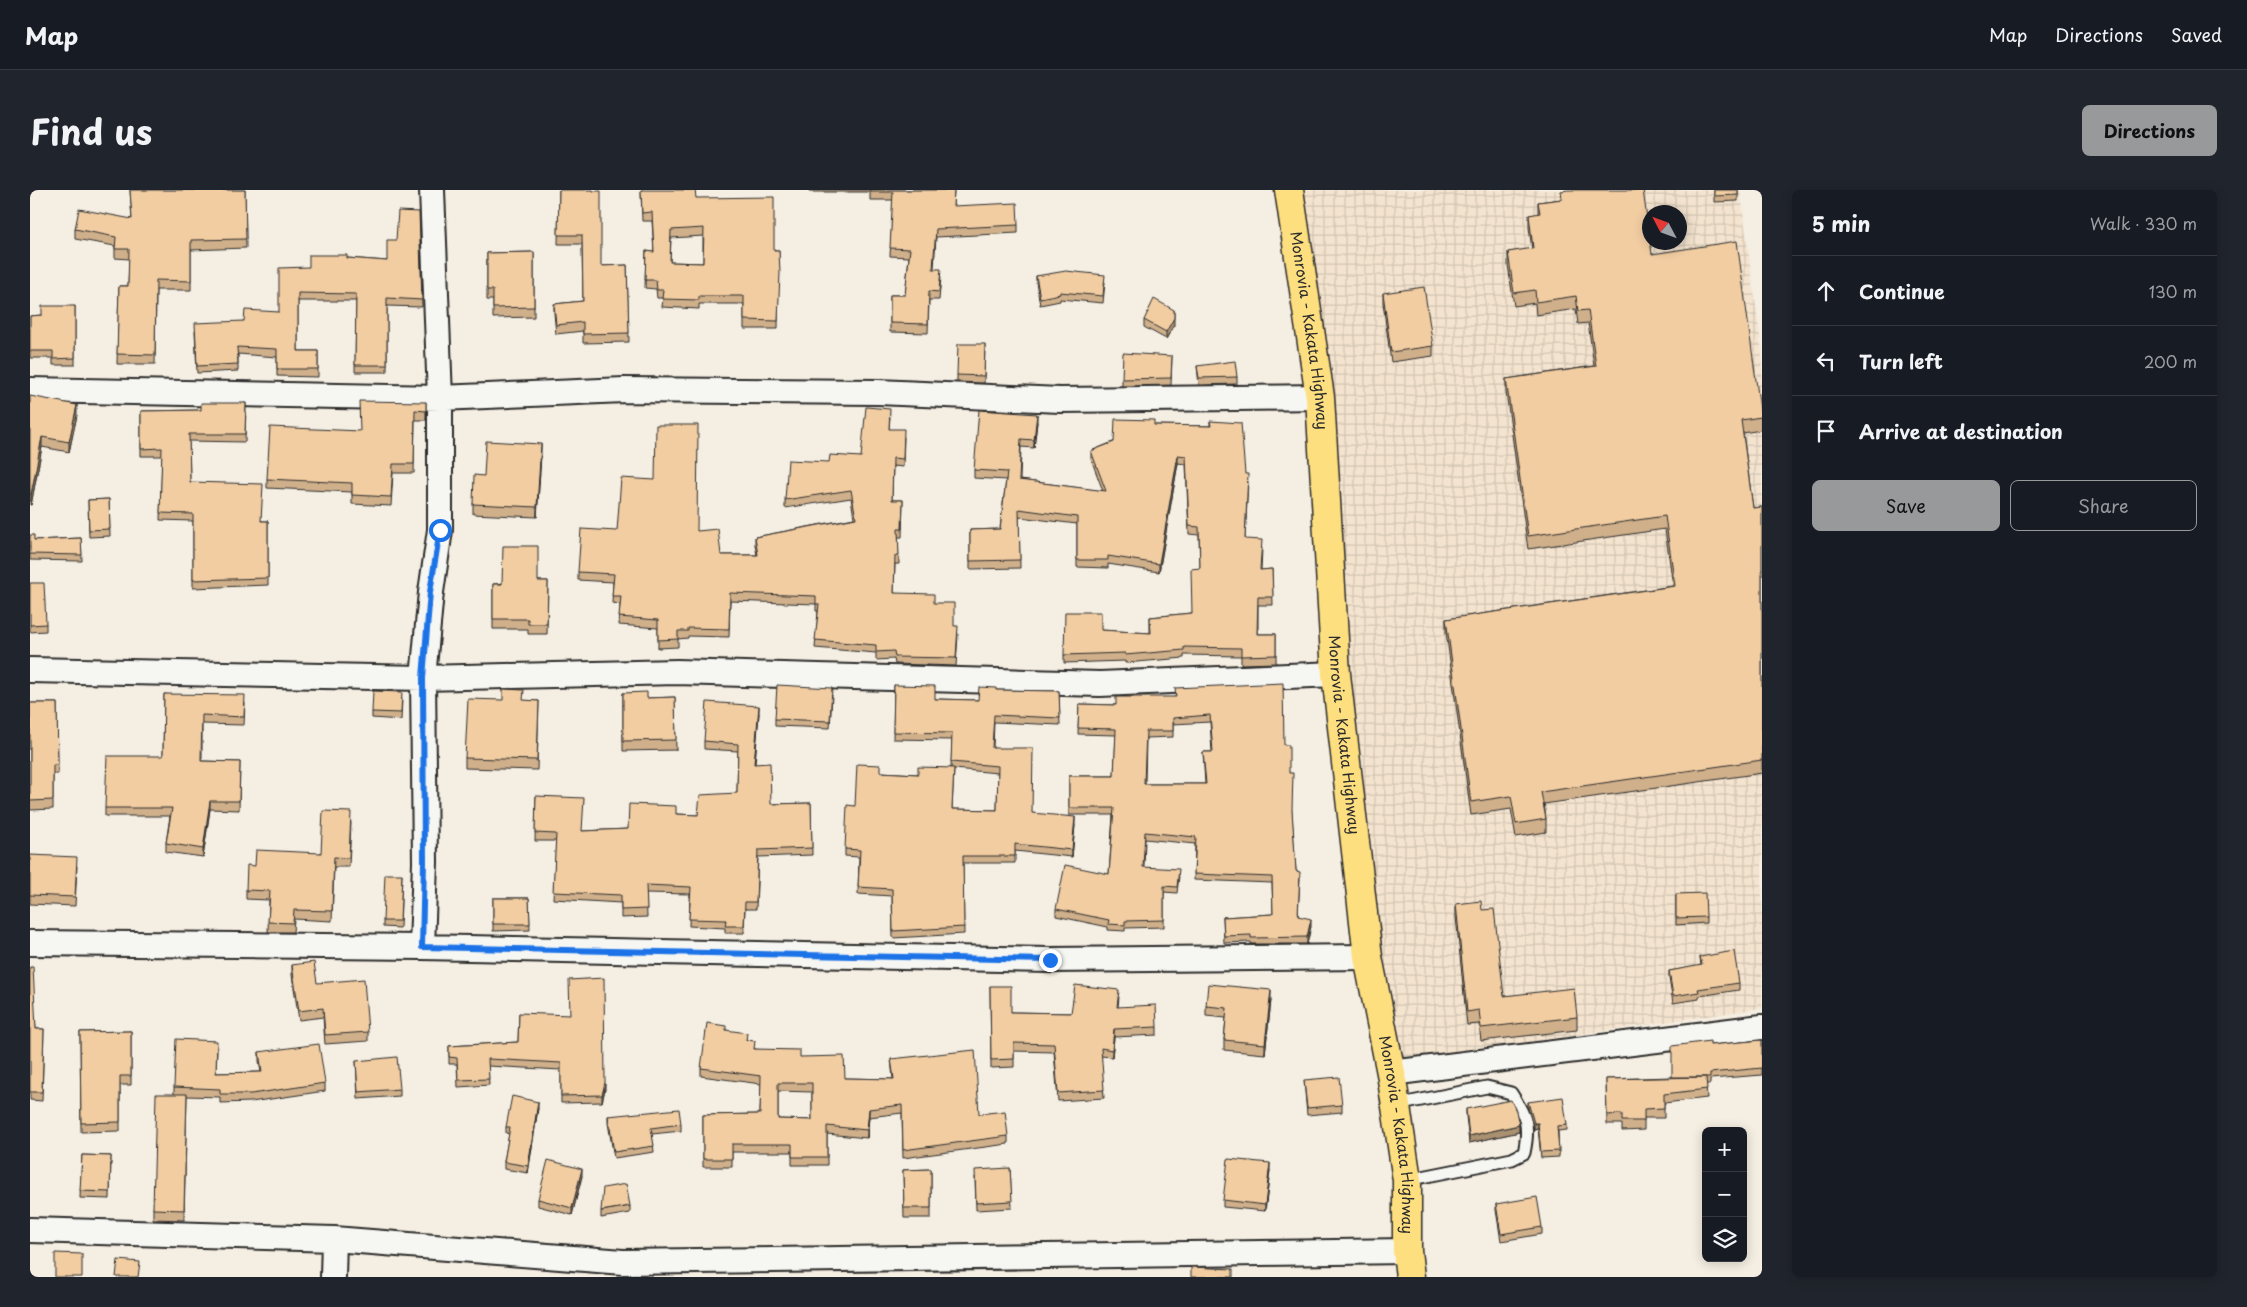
<!DOCTYPE html>
<html lang="en">
<head>
<meta charset="utf-8">
<style>
	body { margin:0; font-family:"Playpen Sans",sans-serif; background:#20242c; color:#f1f3f6 }
	.controls { position:absolute; right:15px; bottom:15px; display:grid; overflow:hidden; border-radius:8px; box-shadow:0 2px 12px #0003 }
	.controls button { width:45px; height:45px; display:grid; place-items:center; padding:0; border:0; border-bottom:1px solid #363941; background:#171b24; color:#f1f3f6; font:25px sans-serif }
	.compass { position:absolute; left:1612px; top:15px; width:45px; height:45px; border-radius:50%; background:#171b24; box-shadow:0 2px 12px #0003; rotate:311deg }
	.stop { position:absolute; width:15px; height:15px; margin:-11px; border:4px solid #1a73e8; border-radius:50%; background:#fff }
	.stop.end { background:#1a73e8; border-color:#fff; box-shadow:0 1px 5px #0008 }
	.list { margin:0; padding:0; list-style:none }
	h2 { display:flex; justify-content:space-between; align-items:center; height:65px; margin:0; padding:0 20px; font-size:21px }
	h2 small { font-size:16px; font-weight:400; color:#9ea1a6 }
	.list li { display:grid; grid-template-columns:32px 1fr auto; gap:15px; align-items:center; box-sizing:border-box; height:70px; padding:0 20px; border-top:1px solid #363941 }
	.list b { display:block; font-size:19px; white-space:nowrap }
	.list em { font-size:16px; font-style:normal; color:#9ea1a6 }
	.actions { display:flex; gap:10px; padding:15px 20px }
	.actions a { flex:1; padding:11px 0; border:1px solid #98999b; border-radius:8px; text-align:center; font-size:18px; color:#98999b }
	.actions .main { background:#98999b; color:#111 }
	.icon { flex:none; width:28px; height:28px; fill:none; stroke:currentColor; stroke-width:2; stroke-linecap:round; stroke-linejoin:round }
	.map { position:relative; flex:none; width:1732px; height:1087px; overflow:hidden; border-radius:8px }
	header { display:flex; align-items:center; gap:30px; box-sizing:border-box; height:70px; padding:0 25px; background:#171b24; border-bottom:1px solid #363941 }
	header strong { font-size:24px }
	nav { display:flex; gap:28px; margin-inline-start:auto; font-size:18px }
	.intro { display:flex; align-items:center; justify-content:space-between; box-sizing:border-box; height:120px; padding:0 30px }
	h1 { margin:0; font-size:35px }
	.button { padding:12px 22px; border-radius:8px; background:#98999b; color:#111; font-size:18px; font-weight:700 }
	main { display:flex; gap:30px; padding:0 30px }
	aside { flex:1; background:#171b24; border-radius:8px; box-shadow:0 2px 12px #0003 }
	.map>svg:first-child { display:block }
	.industrial { fill:url(#industrial-grid); fill-rule:evenodd }
	.lines { fill:none; stroke-linecap:round; stroke-linejoin:round }
	.lane-casing { stroke:#2b2b2b; stroke-width:15 }
	.street-casing { stroke:#2b2b2b; stroke-width:28 }
	.highway-casing { stroke:#2b2b2b; stroke-width:31 }
	.lane { stroke:#f6f6f2; stroke-width:11 }
	.street { stroke:#f6f6f2; stroke-width:24 }
	.highway { stroke:#fedf80; stroke-width:28 }
	.wall { fill:#d0b08b; stroke:#2b2b2b; fill-rule:evenodd }
	.shaded-wall { fill:#a99071; stroke:#2b2b2b }
	.building { fill:#f2cda2; stroke:#2b2b2b; fill-rule:evenodd }
	.route { stroke:#1a73e8; stroke-width:6 }
	.labels { text-anchor:middle; stroke-width:5; stroke-linejoin:round; paint-order:stroke }
	.street-label { font-size:15px; fill:#2b2b2b; stroke:#f6f6f2 }
</style>
</head>
<body>
<header>
<strong>Map</strong>
<nav><a>Map</a><a>Directions</a><a>Saved</a></nav>
</header>
<div class="intro"><h1>Find us</h1><a class="button">Directions</a></div>
<main>
<div class="map">
<svg width="1732" height="1087" viewBox="0 0 1732 1087">
	<defs>
		<pattern id="industrial-grid" width="8" height="8" patternUnits="userSpaceOnUse" patternTransform="scale(1.25)"><rect width="8" height="8" fill="#f4e4cf"/><path d="M0 4h8M4 0v8" fill="none" stroke="#d1c4b2"/></pattern>
	</defs>
	<rect width="100%" height="100%" fill="#f5eee2"/>
	<filter id="ink" filterUnits="userSpaceOnUse"><feTurbulence type="fractalNoise" baseFrequency=".02" numOctaves="2"/><feDisplacementMap in="SourceGraphic" scale="10" xChannelSelector="R" yChannelSelector="G"/><feConvolveMatrix kernelMatrix="1 2 1 2 8 2 1 2 1" color-interpolation-filters="sRGB"/></filter>
	<g filter="url(#ink)">
		<path class="industrial" d="M1246,0H1710L1732,161V818L1367,871ZM1620,22H1650V52H1620Z"/>
		<g class="lines">
			<g class="lane-casing">
				<path id="lane" d="M1366,915L1457,897L1481,903C1496,926 1500,935 1494,963L1482,969L1377,990"/>
			</g>
			<g class="street-casing">
				<path id="street" d="M0,200L410,208L594,200L848,202L1030,210L1290,207
					M0,480L393,488L647,482L1070,494L1306,484
					M0,753L392,757L1020,770L1338,767
					M392,757L395,672L393,488L401,402L410,340V208L402,0
					M1361,883L1732,837
					M0,1040L304,1049L593,1072L1377,1061
					M303,1087L304,1049"/>
			</g>
			<g class="highway-casing">
				<g id="highway">
					<path id="s1" d="M1259,0L1290,207L1306,484L1338,767L1361,883L1377,990V1061L1380,1087"/>
				</g>
			</g>
			<use href="#lane" class="lane"/>
			<use href="#street" class="street"/>
			<use href="#highway" class="highway"/>
		</g>
		<path class="wall" d="M100,0H215L216,58L161,60V100H126L125,174H87L89,96H98L99,69L85,68V56L45,49V39L102,29Z
			M529,0L571,76L597,75L599,152L553,153V141L526,144L524,123V114L553,111L552,54H528Z
			M611,0L666,8L744,60H749L748,139H714V114H669V119L632,117L633,108H627L626,99L615,98L616,61L624,62L622,31H612ZM673,46V73L640,72L641,48Z
			M779,0H924L923,16L988,35V43L906,47L904,79L911,87L909,110H899L898,143L860,142V105H875L879,67L860,66L863,10H840V2H779Z
			M1684,0H1708V11L1684,12Z
			M1531,1L1622,64L1731,227V240L1713,243L1723,318L1732,317V583L1514,614L1516,629V642L1486,647L1481,619L1441,625L1416,442V429L1643,396L1635,339L1498,359L1476,202V189L1564,176L1558,133L1548,134L1546,119L1506,125L1505,113L1484,116L1478,75V62L1502,59L1499,38V25L1508,24V12L1531,9Z
			M389,22L392,117L357,116V182H325L326,111H268V161H288V187L247,186V167L208,164V181L167,183L165,141L214,131L249,122L279,77L317,68L357,71L366,50Z
			M504,62V127L463,128V110H457V63Z
			M1006,86L1075,92L1073,113L1030,109V111L1010,115L1006,92Z
			M1353,103L1403,156V166L1361,172L1353,113Z
			M45,116V175H23V168H0V126L12,125Z
			M1114,130L1144,135L1136,149L1114,137Z
			M955,154L954,193L927,192V185Z
			M1142,166L1141,195L1092,196V189Z
			M1167,176L1207,187V194L1169,195Z
			M0,206L47,225L39,262L12,257L1,315H0Z
			M396,212V230H385L384,283H363L361,316L322,314V302L237,298V289Z
			M216,213L215,252L159,251L160,292L232,331H238V395L163,398V331L130,330L132,266H111V221L171,220Z
			M860,227L859,239L874,247L873,277L863,276L862,310H873L872,347H868L869,374H865L864,403L904,413L924,436L928,444L926,476L865,474L864,469L846,470V463L785,458L788,421H786V414L700,411L699,447L658,446V448L648,449V457L628,458V438L589,435L590,414L582,413L583,392L548,390V382L587,341H667L691,365H727L725,355V347L824,328L821,308L755,318V310L799,272L831,267Z
			M1180,231L1215,284L1218,292L1215,349L1232,358L1231,380L1242,379L1243,415H1228V444H1246V473L1211,474V466L1154,465V468L1095,473V471L1034,473V465L1071,440L1120,443V427L1162,423L1170,378L1169,345L1159,344L1156,274L1148,273L1129,382L1078,374V378L1047,377V334L989,327L990,378L940,379V340L970,339L976,290L944,288V280L1007,232L1004,258L991,257L990,290L1073,301L1061,269V261L1124,235L1180,236Z
			M511,264L507,327L443,324V314L454,286Z
			M79,309L80,346L59,347L58,310Z
			M0,345L4,350L51,348L52,371L0,370Z
			M508,391H518L517,444H498V439H463V394Z
			M0,393L16,434V441L0,442Z
			M864,495L905,509L948,510L966,500L1029,501L1030,535L964,532L963,558L1002,623L1045,635L1042,667L985,661V673H933L934,744L863,748L862,706L828,704L829,667L815,666V659L850,582L888,584L921,578L922,550L863,549ZM924,579L968,583L967,620L922,619Z
			M593,503L617,508L645,507L646,560L593,561Z
			M134,504L215,513L214,535L172,534V571L210,572L209,620L180,619L173,667L136,662V653L140,626H75V618L133,566Z
			M802,505L800,538L745,536V529Z
			M1145,507L1254,555L1259,583L1266,681L1270,688L1268,726L1281,736L1277,754H1221V752L1194,753L1193,727L1243,724L1242,693L1164,690L1165,654L1115,649L1114,677L1149,686L1147,703L1134,702V737L1095,738V741L1078,740V737L1026,726V719L1079,684L1083,625H1039V586H1084L1086,545L1048,544L1049,514L1086,515ZM1180,532L1182,562H1173L1175,594H1115L1116,548L1143,547V534Z
			M372,509L371,530L342,528V522Z
			M473,510L509,511L507,580L435,578V568Z
			M0,513H27L28,584H23V619L0,620Z
			M729,523L725,574L741,614L781,613L782,665L728,667L726,719H715L714,743H695V738L659,736L660,704L616,703L617,727L591,728V713L523,709L526,651H505L506,606L552,641L598,639L646,624L668,625L707,603L708,561L674,559V551Z
			M321,632L319,677H304L302,731L264,729L263,742H238L239,710L216,709V700L225,676L291,663Z
			M0,665L47,676L45,716L0,714Z
			M372,684L370,738L353,737V731Z
			M1646,704L1676,727V733L1646,735Z
			M463,708H499L500,740L463,741Z
			M1426,714L1452,720L1474,806L1547,827V840L1451,851L1449,834L1437,835L1426,727Z
			M1670,767L1709,793V800L1669,806V809L1643,813L1639,788V781L1671,776Z
			M262,775L287,793L338,842V851L295,854L293,827L269,830L262,785Z
			M0,777L6,839H14L12,911L0,910Z
			M960,796L981,822L1041,823L1089,807L1088,817L1127,837V845L1084,847L1082,867L1071,866L1074,908L1028,911L1024,862L984,861V877L961,878Z
			M1241,810L1235,864L1194,860V850L1196,828L1176,826V816Z
			M489,823L575,899L572,912L531,913V880L458,876L459,895L428,897L427,874H419V856L488,852Z
			M696,840L717,850L725,859L770,867L815,888L863,889L861,869L949,924L978,946V954L873,968L872,923L839,927L837,948L797,944V975H762V962H702V977H673V925L730,924L731,894L671,886V878ZM748,901L782,902V930L748,929Z
			M101,841V895H90V941L51,942L50,842Z
			M1732,850V885L1680,889V894H1676L1677,908L1634,913V928H1614V940L1592,941V934H1577L1576,889L1642,887L1680,855Z
			M187,859L186,883L231,882L229,871V862L295,893V901L221,912L190,913V907L157,906L154,1030L123,1029V1019L144,904V897Z
			M326,871L370,899V906L328,909Z
			M1274,890L1312,915V922L1277,925Z
			M1498,912L1537,935V940L1528,941L1529,967L1511,968L1508,938L1504,939L1498,918Z
			M508,918L498,983L474,979V972L479,944L476,943V937Z
			M1436,919L1489,942L1439,953L1436,926Z
			M578,926L651,934V941L622,944L624,962L584,968L578,933Z
			M52,965L81,966L80,1009L50,1008Z
			M980,978L982,1018L946,1020L945,987Z
			M901,979V1028H874L873,980Z
			M1240,980L1235,1021L1193,1017V1010Z
			M552,986L542,1025L508,1016V1009Z
			M1466,1014L1512,1037V1044L1471,1051L1466,1020Z
			M600,1016V1023L571,1028V1021Z"/>
		<path class="shaded-wall" d="M1144,120V135L1136,149V142Z
			M47,215V225L39,262V252Z
			M1007,224V232L1004,258V250Z
			M12,247V257L1,315V305Z
			M511,254V264L507,327V317Z
			M1148,265V273L1129,382V374Z
			M729,516V523L724,581V574Z
			M180,611V619L173,667V659Z
			M1045,627V635L1042,667V660Z
			M1281,729V736L1277,754V747Z
			M1241,800V810L1235,864V854Z
			M1084,839V847L1082,867V860Z
			M575,893V899L572,912V905Z
			M508,912V918L498,983V976Z
			M839,919V927L837,948V940Z
			M1504,933H1508V938L1504,939Z
			M1489,935V942L1439,953V946Z
			M1240,973V980L1235,1021V1015Z
			M552,979V986L542,1025V1018Z"/>
		<path class="building" d="M100,0H215L216,49L161,50V91L126,90L125,165L87,164L89,96H98L99,59H85L86,47L45,39L49,19L102,29Z
			M529,0H563V1H571V76L597,75L599,143L553,144V132L526,135L524,114L553,111L552,45H528Z
			M611,0H665L666,8L744,7V60H749L750,83L748,131L714,130V106H669V110L632,109L633,100H627L626,90H615L616,61L624,62L622,22L612,23ZM674,38L673,73L640,72L641,40Z
			M840,0H924L923,16L987,13L988,35L906,39L903,79H911L909,102L899,101L898,134L860,133V105H875L880,59L860,58L863,2H840Z
			M1538,0H1613L1622,64L1707,51L1731,227L1711,230L1723,318L1732,317V570L1511,602L1516,629L1486,634L1481,606L1441,612L1416,429L1645,396L1635,326L1498,346L1476,189L1566,176L1558,120L1548,121L1546,106L1506,112L1505,100L1484,103L1478,62L1503,58L1499,25L1510,23L1508,12L1532,9L1531,1Z
			M1684,0H1708V5L1684,6Z
			M368,21L389,22L392,110L357,108V175H325L326,104L268,103V161H288V179H247V159L207,157L208,174L167,176L165,133L214,131L215,120L249,122V78L279,77V65H317V68L357,71V50H366Z
			M504,62V117L463,118V100H457V63Z
			M1036,81L1075,85L1073,106L1030,102V104L1010,108L1006,86Z
			M1394,97L1403,156L1361,162L1353,103Z
			M1124,109L1144,120V128L1136,142L1114,130Z
			M12,116H45V168L23,169V161H0V126L12,125Z
			M928,154H955L954,186L927,185Z
			M1093,163L1142,166L1141,188L1092,189Z
			M1205,171L1207,187L1169,188L1167,176Z
			M0,206L47,215L39,252L12,247L1,305L0,304Z
			M329,211L396,212V221L385,220L384,274H363L361,307L322,305V293L237,289L240,237L330,241Z
			M171,213H216L215,244H159L160,292L233,294L231,331H238V388L163,390V324L130,323L132,258L111,259V221L171,220Z
			M836,217L860,219L859,239H874L873,269L863,268L862,310H873L872,339H868L869,366H865L864,403L904,404V413H924V436H928L926,468L865,467L864,461L846,462V455L785,450L789,414H786V406L700,403L699,439L658,438V441H648V449L628,450V430L589,427L591,406H582L584,384L548,382L551,339L587,341L591,288L625,290L626,235H668L667,341L688,339L691,365H728L725,347L826,328L821,300L755,310L758,270L799,272L800,265L831,267Z
			M949,220L1007,224L1004,250L991,249L989,290L1076,301L1061,261L1084,252L1085,229L1124,230V235L1181,236L1180,231L1211,233L1215,284H1218L1215,349L1232,350L1230,380L1242,379L1243,407H1228L1227,444H1246V465L1211,466V458L1154,457V460L1095,465V463L1034,465L1035,422H1071V440L1121,443L1120,427L1162,423L1161,379L1170,378L1169,337L1159,336L1156,266L1148,265L1129,374L1078,366V370H1047V327L989,319L990,370L940,371V340L970,339L977,282L944,280Z
			M456,251L511,254L507,317L443,314L444,285L454,286Z
			M79,309L80,339L59,340L58,310Z
			M0,345H4V350L51,348L52,365L0,364Z
			M473,356H508V391H518L517,434H498V429H463V394H472Z
			M0,393H14L16,434L0,435Z
			M1253,493L1254,555H1259V583H1263L1262,620L1266,681L1270,682L1268,726L1281,729L1277,747L1221,748V745L1194,746L1193,727L1243,724L1242,687L1164,684L1166,647L1115,642L1113,677L1149,679L1147,697L1134,696V730L1095,731V735L1078,734L1079,730L1026,719L1035,675L1079,684L1084,618H1039V586H1084L1086,539L1048,538L1049,514L1086,515V507H1146L1145,498ZM1180,525L1183,562H1173L1176,594H1114L1116,541H1143V528Z
			M747,495L802,498L800,531L745,529Z
			M864,495L905,496V509L948,510L949,497L966,498V500L1029,501L1030,528L964,525L962,558H1003L1002,623L1045,627L1042,660L985,654V666H933L934,737L863,741L862,699L828,697L830,660L815,659L817,615L825,616L827,574L850,575V582L888,584V577L924,578L922,619L967,620L968,576L921,572L922,543L863,542Z
			M473,499L494,500L493,510L509,511L507,570L435,568L438,509L473,510Z
			M343,501L372,502L371,523L342,522Z
			M617,502V508L645,507L646,550L593,551V503Z
			M134,504L215,505L214,527L172,525L171,571L210,572L209,611H180L173,659L136,653L142,618H75L77,566H133Z
			M677,512L729,516L724,574L740,573L741,614L781,613L782,658L728,660L726,712H715L714,736H695L696,730L659,729L661,697L616,695L617,719L591,720V705L523,702L526,644L505,643L506,606L554,608L552,641L598,639L599,614L646,616V624L668,625L670,605L707,603L708,554L674,551Z
			M0,513H27L28,575H23V610L0,611Z
			M293,621L321,622L319,668L304,667L302,721L264,720L263,733L238,732L240,701L216,700L217,675L225,676L226,660L291,663Z
			M0,665L47,667L45,707L0,705Z
			M355,684H372L370,731H353Z
			M1675,703L1676,727L1646,728V704Z
			M463,708H499L500,734H463Z
			M1451,711L1452,720L1464,719L1474,806L1544,798L1547,827L1451,838L1449,820L1437,822L1426,714Z
			M1704,761L1709,793L1668,799L1669,802L1643,806L1639,781L1672,775L1670,767Z
			M284,772L287,793L334,789L338,842L295,845L293,818L269,821L262,775Z
			M0,777H3L6,839H14L12,902H0Z
			M574,788L575,893L572,905L531,906V873L458,869L459,889L428,890L427,868L419,867V856L488,852L489,823L540,825L539,790Z
			M1178,794L1241,800L1235,854L1194,850L1197,818L1176,816Z
			M1045,795L1089,800L1087,817L1126,815L1127,837L1084,839L1082,860L1071,858L1074,900L1028,903L1024,854L984,853V869L961,870L960,796H981V822L1041,823Z
			M677,833L696,836V840L717,843L716,850L725,851L724,859L770,860V867L814,866L815,888L864,889L861,869L945,860L949,924L975,921L978,946L873,960L872,915L839,919L837,940L797,936V967H762V954H702V969H673V925L730,924L731,886L671,878ZM748,893H782V930L748,929Z
			M101,841V886H90V932L51,933L50,842Z
			M146,849L187,851L186,883L232,882L229,862L289,854L295,893L221,904H190V899L144,897Z
			M1732,850V878L1680,883V887H1642V856L1680,851V855Z
			M367,867L370,899L328,902L326,871Z
			M1309,887L1312,915L1277,918L1274,890Z
			M1676,887L1677,899L1634,904V918L1614,919V931H1592V924L1577,925L1576,889Z
			M126,904H157L154,1020L123,1019Z
			M482,906L508,912L498,976L474,972L480,937H476Z
			M1533,907L1537,935L1527,936L1529,961L1511,962L1508,933H1504L1498,912Z
			M1481,910L1486,921L1489,935L1439,946L1436,919Z
			M649,919L651,934L621,938L624,956L584,962L578,926Z
			M52,965L81,966L80,1002L50,1001Z
			M1198,969L1240,973L1235,1015L1193,1010Z
			M518,970L552,979L542,1018L508,1009Z
			M980,978L982,1011L946,1013L945,980Z
			M901,979V1018H874L873,980Z
			M596,994L600,1016L571,1021L573,998Z
			M1507,1007L1512,1037L1471,1044L1466,1014Z
			M25,1063L52,1064V1087H25Z
			M88,1070L110,1072L108,1087H86Z
			M1161,1077L1203,1079V1087H1161Z"/>
	</g>
	<g class="lines" filter="url(#ink)">
		<path class="route" d="M410,340L400,402L393,488L394,672L392,757L1020,770"/>
	</g>
	<g class="labels">
		<g class="street-label">
			<text dy="5" stroke="none"><textPath href="#s1" startOffset="142">Monrovia - Kakata Highway</textPath></text>
			<text dy="5" stroke="none"><textPath href="#s1" startOffset="548">Monrovia - Kakata Highway</textPath></text>
			<text dy="5" stroke="none"><textPath href="#s1" startOffset="952">Monrovia - Kakata Highway</textPath></text>
		</g>
	</g>
</svg>
<div class="controls">
<button>+</button>
<button>−</button>
<button><svg class="icon" aria-label="layers" viewBox="0 0 24 24"><path d="M12 4l9 5-9 5-9-5zM3 14l9 5 9-5"/></svg></button>
</div>
<svg class="compass" viewBox="-18 -18 36 36"><path d="M0-13l5 13h-10z" fill="#e53935"/><path d="M0 13l5-13h-10z" fill="#9ea1a6"/></svg>
<div class="stop" style="left:410px;top:340px"></div>
<div class="stop end" style="left:1020px;top:770px"></div>
</div>
<aside>
<h2>5 min<small>Walk · 330 m</small></h2>
<ul class="list">
<li><svg class="icon" aria-label="ahead" viewBox="0 0 24 24"><path d="M12 20V5M6 11l6-6 6 6"/></svg><div><b>Continue</b></div><em>130 m</em></li>
<li><svg class="icon" aria-label="left" viewBox="0 0 24 24"><path d="M17 20v-9H6M10 6l-5 5 5 5"/></svg><div><b>Turn left</b></div><em>200 m</em></li>
<li><svg class="icon" aria-label="arrive" viewBox="0 0 24 24"><path d="M6 21V4h12l-3 4 3 4H6"/></svg><div><b>Arrive at destination</b></div></li>
</ul>
<div class="actions"><a class="main">Save</a><a>Share</a></div>
</aside>
</main>
</body>
</html>
